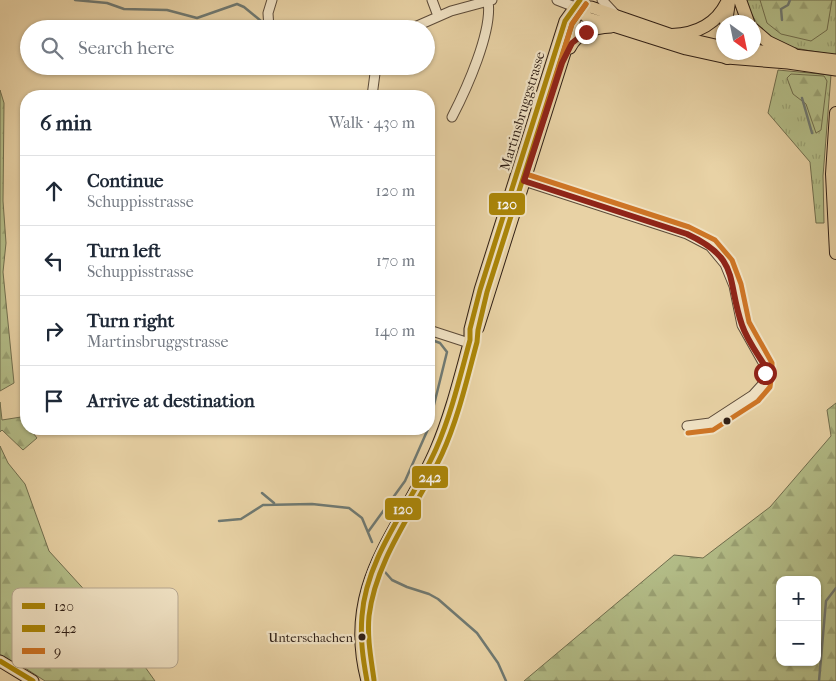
<!DOCTYPE html>
<html lang="en">
<head>
<meta charset="utf-8">
<style>
	body { margin:0; font-family:"IM FELL French Canon",serif; background:#f2f2f3; color:#1f2937 }
	.controls { position:absolute; right:15px; bottom:15px; display:grid; overflow:hidden; border-radius:10px; box-shadow:0 1px 4px #0004 }
	.controls button { width:45px; height:45px; display:grid; place-items:center; padding:0; border:0; border-bottom:1px solid #e0e1e3; background:#fff; color:#1f2937; font:25px sans-serif }
	.compass { position:absolute; left:716px; top:15px; width:45px; height:45px; border-radius:50%; background:#fff; box-shadow:0 1px 4px #0004; rotate:147deg }
	.stop { position:absolute; width:15px; height:15px; margin:-11px; border:4px solid #8f2418; border-radius:50%; background:#fff }
	.stop.end { background:#8f2418; border-color:#fff; box-shadow:0 1px 5px #0008 }
	.list { margin:0; padding:0; list-style:none }
	h2 { display:flex; justify-content:space-between; align-items:center; height:65px; margin:0; padding:0 20px; font-size:21px }
	h2 small { font-size:16px; font-weight:400; color:#747a83 }
	.list li { display:grid; grid-template-columns:32px 1fr auto; gap:15px; align-items:center; box-sizing:border-box; height:70px; padding:0 20px; border-top:1px solid #e0e1e3 }
	.list b { display:block; font-size:19px; white-space:nowrap }
	.list p { margin:0; font-size:16px; white-space:nowrap; color:#747a83 }
	.list em { font-size:16px; font-style:normal; color:#747a83 }
	.icon { flex:none; width:28px; height:28px; fill:none; stroke:currentColor; stroke-width:2; stroke-linecap:round; stroke-linejoin:round }
	.map { position:relative; flex:none; width:836px; height:681px; overflow:hidden }
	.search { position:absolute; background:#fff; box-shadow:0 1px 4px #0004; left:20px; top:20px; width:415px; height:55px; display:flex; align-items:center; gap:12px; box-sizing:border-box; padding:0 18px; border-radius:28px; color:#747a83; font-size:19px }
	.panel { position:absolute; background:#fff; box-shadow:0 1px 4px #0004; left:20px; top:90px; width:415px; height:345px; border-radius:20px }
	.map>svg:first-child { display:block }
	.grass { fill:url(#grass-tufts); stroke:#706e4e }
	.forest { fill:url(#forest-firs); stroke:#706e4e; fill-rule:evenodd }
	.lines { fill:none; stroke-linecap:round; stroke-linejoin:round }
	.stream { stroke:#6f7972; stroke-width:2.5 }
	.minor-casing { stroke:#5c4b39; stroke-width:11 }
	.major-casing { stroke:#2e1e15; stroke-width:13 }
	.highway-casing { stroke:#2e1e15; stroke-width:14 }
	.minor { stroke:#f0e2c4; stroke-width:9 }
	.major { stroke:#e8d2a5; stroke-width:11 }
	.highway { stroke:#e8d2a5; stroke-width:12 }
	.bus-1-casing { stroke:#f0e2c4; stroke-width:9 }
	.bus-2-casing { stroke:#f0e2c4; stroke-width:9 }
	.bus-3-casing { stroke:#f0e2c4; stroke-width:9 }
	.bus-1 { stroke:#ab8608; stroke-width:5 }
	.bus-2 { stroke:#ab8608; stroke-width:5 }
	.bus-3 { stroke:#ce7525; stroke-width:5 }
	.route { stroke:#8f2418; stroke-width:6 }
	.bus-dot { fill:#2e1e15; stroke:#f0e2c4; stroke-width:2 }
	.labels { text-anchor:middle; stroke-width:4.5; stroke-linejoin:round; paint-order:stroke }
	.bus-label { font-size:13px; fill:#2e1e15; stroke:#f0e2c4; text-anchor:end }
	.street-label { font-size:14px; fill:#2e1e15; stroke:#f0e2c4 }
	.key { fill:#f0e2c4; stroke:#b6a790; stroke-width:1 }
	.key-label { font-size:14px; fill:#2e1e15 }
	.line-badge { stroke:#f0e2c4; stroke-width:2 }
	.badge-label { font-size:14px; text-anchor:middle; font-weight:bold; fill:#fff }
</style>
</head>
<body>
<div class="map">
<svg width="836" height="681" viewBox="0 0 836 681">
	<defs>
		<pattern id="grass-tufts" width="24" height="20" patternUnits="userSpaceOnUse" patternTransform="scale(1.25)"><rect width="24" height="20" fill="#b3bd88"/><path d="M3 7l-1-3M5 7V3M7 7l1-3M15 17l-1-3M17 17v-4M19 17l1-3" fill="none" stroke="#9aa274"/></pattern>
		<pattern id="forest-firs" width="22" height="20" patternUnits="userSpaceOnUse" patternTransform="scale(1.25)"><rect width="22" height="20" fill="#b3bd88"/><path d="M5 1l3.5 6h-7zM16 11l3.5 6h-7z" fill="#9aa274"/></pattern>
	</defs>
	<rect width="100%" height="100%" fill="#e8d2a5"/>
	<filter id="stains"><feTurbulence type="fractalNoise" baseFrequency=".004" numOctaves="4"/><feColorMatrix values="0 0 0 0 .2 0 0 0 0 .09 0 0 0 0 .02 0 0 0 .5 -.17"/></filter>
	<radialGradient id="worn" r=".72"><stop offset=".6" stop-color="#630" stop-opacity="0"/><stop offset="1" stop-color="#630" stop-opacity=".3"/></radialGradient>
	<path class="grass" d="M746,0H836V55C791,47 762,49 746,0Z
		M778,70L831,75L823,176L824,223H816L810,162L768,113Z"/>
	<path class="forest" d="M760,0H832L827,30L811,41L781,34L767,23Z
		M791,74L824,76L827,81L821,130L816,133L806,104L793,94L787,78Z
		M0,90L4,103L3,201L6,243L3,272L14,383L0,391Z
		M0,402L2,420L21,417L26,423V429H30L37,438L23,450L2,430L0,432Z
		M836,403V681H524L674,555L703,558L770,507L831,436L827,410ZM780,580H817V662H780Z
		M0,446L8,463L25,484L49,551L111,619L155,681H45L16,662L0,657Z"/>
	<g class="lines">
		<path class="stream" d="M75,0L107,3L124,9L167,10L197,18L237,4L244,7L261,21
			M782,20L781,9L788,5L790,0
			M802,98L812,133
			M429,339L440,343L447,352L429,425
			M262,493L274,503
			M219,521L241,519L263,505L312,504L349,508L362,518L372,542
			M368,532L405,481L428,429
			M385,572L392,580L407,587L429,594L438,599L477,633L498,663L506,681
			M819,681L826,601L836,588"/>
		<g class="minor-casing">
			<path id="minor" d="M432,0L438,16
				M557,0L575,7
				M602,0L615,14
				M269,29L268,13L272,0
				M410,29L451,11L492,0
				M372,96L376,66
				M452,117C466,90 493,31 488,1
				M524,181L687,234L710,246L725,264L734,286L742,325L765,366V373L763,384L753,395L710,423L687,426
				M429,330L469,343"/>
		</g>
		<g class="major-casing">
			<path id="major" d="M575,7L588,18L686,49L727,58L788,63L836,70
				M575,7H591L672,35L724,47
				M570,48C578,32 594,28 611,27
				M754,50L836,60
				M478,328L574,24L575,9
				M0,661L33,681
				M367,681C341,582 401,531 436,449C451,414 460,376 470,340V329L480,290L565,21L575,7"/>
		</g>
		<g class="highway-casing">
			<path id="highway" d="M740,0L748,22
				M726,22L729,2
				M754,30L768,42L793,54
				M672,35C697,34 718,23 728,0
				M727,58L730,52
				M836,113L832,174L836,253"/>
		</g>
		<use href="#minor" class="minor"/>
		<use href="#major" class="major"/>
		<use href="#highway" class="highway"/>
		<g class="bus-1-casing">
			<path id="bus-1" d="M0,661L33,681
				M367,681C363,659 360,639 362,616C366,556 412,503 436,449C451,415 460,377 470,340V329L480,290L565,21L580,0"/>
		</g>
		<g class="bus-2-casing">
			<path id="bus-2" d="M374,680C371,658 367,638 369,616C376,557 418,506 442,454C458,419 467,379 477,342L478,330L487,292L572,24L586,4"/>
		</g>
		<g class="bus-3-casing">
			<path id="bus-3" d="M586,4L572,24L526,174L689,227L715,240L732,260L741,284L749,322L772,363V373L770,387L758,401L713,430L688,433"/>
		</g>
		<use href="#bus-1" class="bus-1"/>
		<use href="#bus-2" class="bus-2"/>
		<use href="#bus-3" class="bus-3"/>
	</g>
	<g class="lines">
		<path class="route" d="M586,32L572,43L562,63L524,181L687,234C741,259 726,279 742,325C747,340 757,353 765,366V373"/>
	</g>
	<g class="bus-dot">
		<circle cx="727" cy="421" r="4.5"/>
		<circle cx="362" cy="637" r="4.5"/>
	</g>
	<g class="labels">
		<g class="bus-label">
			<text x="353" y="642">Unterschachen</text>
		</g>
		<g class="street-label">
			<text transform="translate(522 111) rotate(-73)" y="5">Martinsbruggstrasse</text>
		</g>
	</g>
	<rect x="12" y="588" width="166" height="80" rx="8" class="key"/>
	<rect x="22" y="603" width="23" height="6" fill="#ab8608"/>
	<rect x="22" y="625" width="23" height="7" fill="#ab8608"/>
	<rect x="22" y="648" width="23" height="6" fill="#ce7525"/>
	<g class="key-label">
		<text x="54" y="611">120</text>
		<text x="54" y="633">242</text>
		<text x="54" y="656">9</text>
	</g>
	<g class="line-badge">
		<rect x="488" y="192" width="38" height="24" rx="5" fill="#ab8608"/>
		<rect x="411" y="465" width="38" height="24" rx="5" fill="#ab8608"/>
		<rect x="384" y="497" width="38" height="24" rx="5" fill="#ab8608"/>
	</g>
	<g class="badge-label">
		<text x="507" y="209">120</text>
		<text x="430" y="482">242</text>
		<text x="403" y="514">120</text>
	</g>
	<rect width="100%" height="100%" filter="url(#stains)"/>
	<rect width="100%" height="100%" fill="url(#worn)"/>
</svg>
<div class="controls">
<button>+</button>
<button>−</button>
</div>
<svg class="compass" viewBox="-18 -18 36 36"><path d="M0-13l5 13h-10z" fill="#e53935"/><path d="M0 13l5-13h-10z" fill="#747a83"/></svg>
<div class="stop" style="left:765px;top:373px"></div>
<div class="stop end" style="left:586px;top:32px"></div>
<div class="search"><svg class="icon" aria-label="search" viewBox="0 0 24 24"><circle cx="10" cy="10" r="6"/><path d="M15 15l6 6"/></svg>Search here</div>
<section class="panel">
<h2>6 min<small>Walk · 430 m</small></h2>
<ul class="list">
<li><svg class="icon" aria-label="ahead" viewBox="0 0 24 24"><path d="M12 20V5M6 11l6-6 6 6"/></svg><div><b>Continue</b><p>Schuppisstrasse</p></div><em>120 m</em></li>
<li><svg class="icon" aria-label="left" viewBox="0 0 24 24"><path d="M17 20v-9H6M10 6l-5 5 5 5"/></svg><div><b>Turn left</b><p>Schuppisstrasse</p></div><em>170 m</em></li>
<li><svg class="icon" aria-label="right" viewBox="0 0 24 24"><path d="M7 20v-9h11M14 6l5 5-5 5"/></svg><div><b>Turn right</b><p>Martinsbruggstrasse</p></div><em>140 m</em></li>
<li><svg class="icon" aria-label="arrive" viewBox="0 0 24 24"><path d="M6 21V4h12l-3 4 3 4H6"/></svg><div><b>Arrive at destination</b></div></li>
</ul>
</section>
</div>
</body>
</html>
